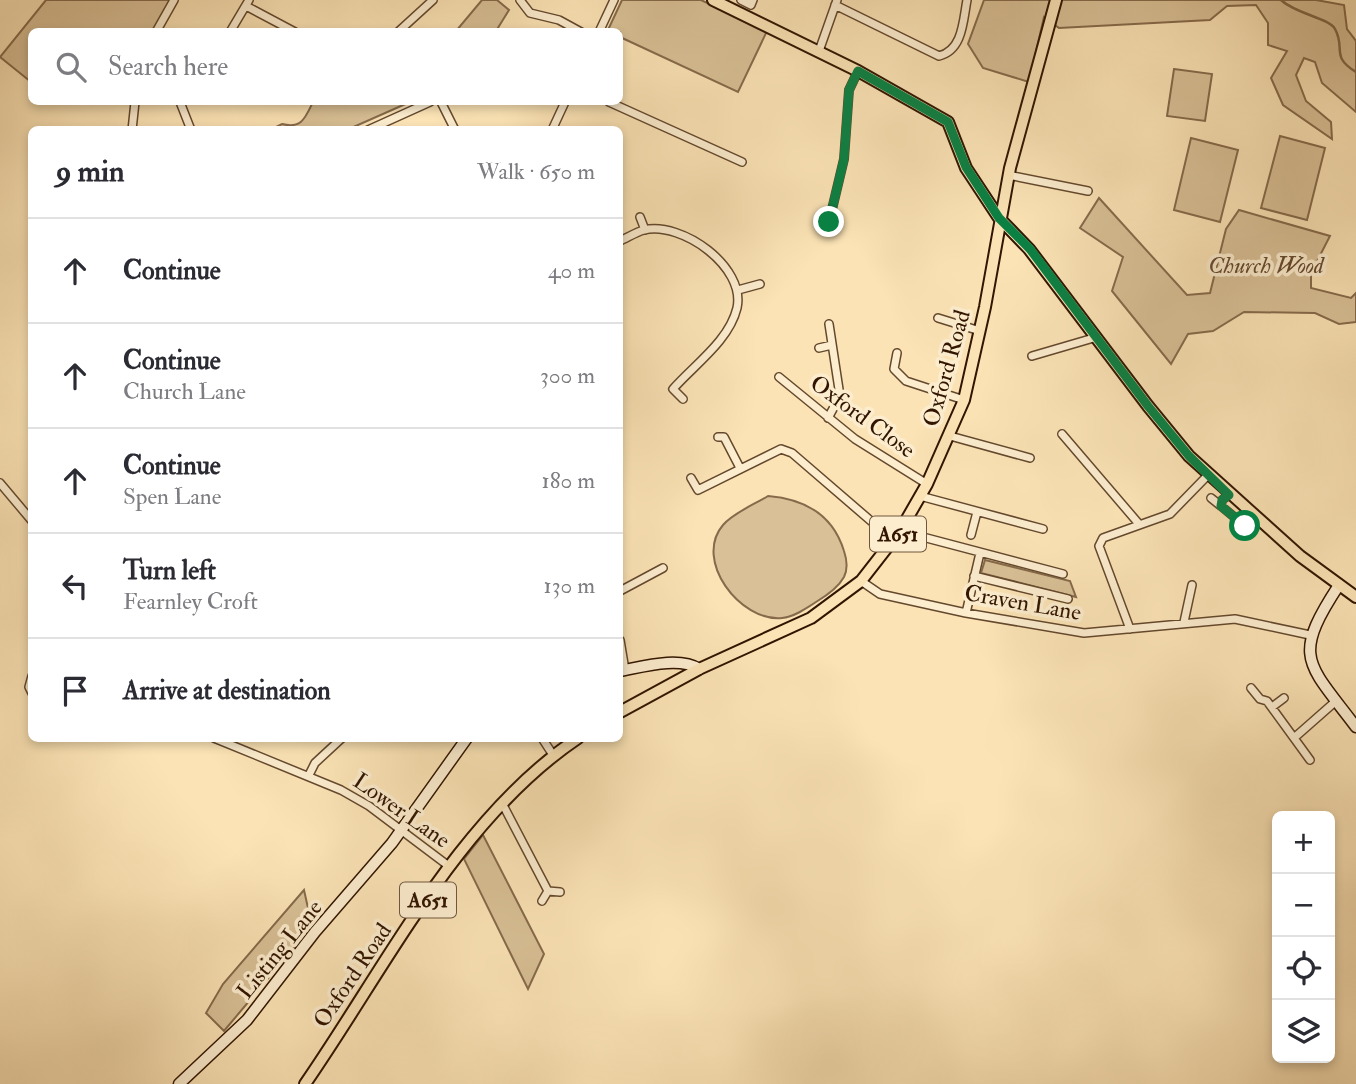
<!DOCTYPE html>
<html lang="en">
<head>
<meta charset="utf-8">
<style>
	body { margin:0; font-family:"IM FELL Double Pica",serif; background:#f2f2f3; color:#2b2b33 }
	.controls { position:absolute; right:21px; bottom:21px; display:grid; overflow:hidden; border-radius:10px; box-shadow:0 4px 10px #0003 }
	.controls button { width:63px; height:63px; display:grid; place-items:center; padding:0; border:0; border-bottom:2px solid #e1e1e2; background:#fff; color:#2b2b33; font:35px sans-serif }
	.stop { position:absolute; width:21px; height:21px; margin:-16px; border:5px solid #0b8043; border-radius:50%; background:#fff }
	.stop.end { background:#0b8043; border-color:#fff; box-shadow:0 2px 7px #0008 }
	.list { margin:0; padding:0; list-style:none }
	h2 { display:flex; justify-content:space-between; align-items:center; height:91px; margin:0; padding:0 28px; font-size:30px }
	h2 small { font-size:23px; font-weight:400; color:#7c7c81 }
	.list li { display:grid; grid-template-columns:46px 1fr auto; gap:21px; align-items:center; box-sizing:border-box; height:105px; padding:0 28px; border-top:2px solid #e1e1e2 }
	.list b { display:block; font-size:26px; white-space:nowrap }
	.list p { margin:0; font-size:23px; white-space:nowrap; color:#7c7c81 }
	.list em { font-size:23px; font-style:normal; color:#7c7c81 }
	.icon { flex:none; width:38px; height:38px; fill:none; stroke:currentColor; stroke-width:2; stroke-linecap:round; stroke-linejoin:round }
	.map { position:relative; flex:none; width:1356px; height:1084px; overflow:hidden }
	.search { position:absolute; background:#fff; box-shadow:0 4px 10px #0003; left:28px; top:28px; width:595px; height:77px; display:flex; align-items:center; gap:18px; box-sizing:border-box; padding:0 24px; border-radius:10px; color:#7c7c81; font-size:26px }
	.panel { position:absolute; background:#fff; box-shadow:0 4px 10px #0003; left:28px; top:126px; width:595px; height:616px; border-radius:10px }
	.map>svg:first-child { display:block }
	.green { fill:#d9c096; stroke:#866a4b; stroke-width:2 }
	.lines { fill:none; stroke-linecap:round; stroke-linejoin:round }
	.stream { stroke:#826747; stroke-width:2.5 }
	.street-casing { stroke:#64482d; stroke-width:10 }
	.secondary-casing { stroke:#321500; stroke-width:13 }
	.primary-casing { stroke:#321500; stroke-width:14 }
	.street { stroke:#fcedcf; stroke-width:7 }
	.secondary { stroke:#fcedcf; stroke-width:10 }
	.primary { stroke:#fbe3b5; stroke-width:10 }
	.route { stroke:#0b8043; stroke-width:9 }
	.labels { text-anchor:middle; stroke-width:7; stroke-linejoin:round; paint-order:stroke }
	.shield { fill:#fcedcf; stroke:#6f563e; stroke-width:2 }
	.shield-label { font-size:21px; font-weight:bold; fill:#321500 }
	.park-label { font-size:23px; font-style:italic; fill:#64482d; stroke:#fcedcf }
	.street-label { font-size:23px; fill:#321500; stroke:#fcedcf }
</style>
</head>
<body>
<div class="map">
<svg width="1356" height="1084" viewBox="0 0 1356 1084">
	<rect width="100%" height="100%" fill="#fbe3b5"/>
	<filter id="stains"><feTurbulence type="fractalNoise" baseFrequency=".00286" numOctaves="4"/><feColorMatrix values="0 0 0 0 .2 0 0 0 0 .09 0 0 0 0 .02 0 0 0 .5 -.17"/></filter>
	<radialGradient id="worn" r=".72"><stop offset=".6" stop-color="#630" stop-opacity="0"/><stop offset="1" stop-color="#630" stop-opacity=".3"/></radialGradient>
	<path class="green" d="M46,0H174L156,31L32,32L31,82L0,57Z
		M482,0H497L509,10L496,31H456Z
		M622,0H701L767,31L738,92L620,37V32H607Z
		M984,0H1316L1344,5L1347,29L1356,41V112L1322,83L1315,62L1304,58L1296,75L1306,101L1331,122L1332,139L1283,105L1271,78L1287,51L1268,45V23L1256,5L1227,6L1210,20L1059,28L1044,17L1029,82L983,68L968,44Z
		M1174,69L1212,74L1205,121L1167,116Z
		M313,102H410L349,129H272L282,124C302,129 305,118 313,102Z
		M1280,136L1325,148L1307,220L1261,208Z
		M1191,138L1238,150L1220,222L1174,210Z
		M1099,198L1187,295L1210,293L1226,229L1239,210L1330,236L1311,273V288L1351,298L1356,293V322L1339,324L1315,313L1244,312L1213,331L1188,334L1171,364L1112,291L1123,257L1080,228Z
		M768,496C805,499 833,515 844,551C847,560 848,569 844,577C838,588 826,596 816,602C807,608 794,617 782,618C740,622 693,560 723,525C733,513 755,504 768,496Z
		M985,560L1070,581L1076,597L981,573Z
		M483,835L544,954L528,989L464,859Z
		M304,890L312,926L224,1031L206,1013L223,984Z"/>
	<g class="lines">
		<path class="stream" d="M1281,0C1296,14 1329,18 1335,29C1346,49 1330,56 1356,72"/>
		<g class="street-casing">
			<path id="street" d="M520,0L530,13L559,20L581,32
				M741,0L751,5L753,0
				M835,5L939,56C963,50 963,21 967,0
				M246,6L295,32
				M156,32L174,0
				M230,32L249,0
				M398,32L433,0
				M599,32L614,0
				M819,51L837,0
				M180,102L191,130
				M441,102L455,130
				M609,102L742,162
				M132,130L135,102
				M368,130L430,102
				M552,130L565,102
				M1008,175L1088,191
				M640,217L645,230
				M829,222L844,159L849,90L858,71
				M620,241C627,238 636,232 644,230C682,221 746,267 737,308C729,341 694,365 673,389L683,399
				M738,290L760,284
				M938,318L980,331
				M819,348L832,345
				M897,353L894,369L906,381L964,400
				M1032,356L1097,337
				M779,377L855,439L927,484
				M828,418L840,396L829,324
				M1062,434L1139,524
				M950,436L1030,458
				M718,437H724L740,468
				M691,478L698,490L781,449L792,453L893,540
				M0,483L32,521
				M1229,495L1222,500L1221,506L1245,526L1257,520
				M920,496L1043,529
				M1211,498L1221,506
				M900,531L1063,574
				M971,535L977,512
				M974,576L1068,599
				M861,581L880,594L966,613L1084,633L1235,619L1310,635
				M620,591L663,568
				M966,613L980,553
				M1184,622L1192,585
				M1130,629L1099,546L1103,538L1170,514L1208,475
				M620,640L625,670
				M32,676L29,687L32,693
				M1251,688L1260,699L1267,701L1310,760
				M1272,707L1284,698
				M214,738L341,790L369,806L450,867
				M542,738L553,755
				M1294,738L1336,701
				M309,775L315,763L342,738
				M502,803L548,891L560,892
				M542,901L548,891"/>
		</g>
		<g class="secondary-casing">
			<path id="secondary" d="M1339,585C1291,658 1307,662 1356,727
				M620,671C642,667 679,656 699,669
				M179,1084L247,1020L315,932L392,843L467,738"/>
		</g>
		<g class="primary-casing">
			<path id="primary" d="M713,0L858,71L948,122L966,168L999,218L1029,249L1148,406L1189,456L1300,556L1356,597
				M620,712L699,669L811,618L861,581L900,531L927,484L964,400L985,307L1010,168L1056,0
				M305,1084C386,967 458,819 578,738"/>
		</g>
		<use href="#street" class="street"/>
		<use href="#secondary" class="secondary"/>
		<use href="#primary" class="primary"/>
	</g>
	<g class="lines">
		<path class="route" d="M829,222L844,159L849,90L858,71L948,122L966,167L999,218L1030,249L1148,406L1189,456L1229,495L1222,500L1221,506L1245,526"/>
	</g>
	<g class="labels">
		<g class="shield">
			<rect x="870" y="516.5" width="56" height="35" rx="5"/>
			<rect x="400" y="882.5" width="56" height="35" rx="5"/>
		</g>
		<g class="shield-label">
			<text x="898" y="541">A651</text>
			<text x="428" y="907">A651</text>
		</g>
		<g class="park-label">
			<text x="1266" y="273">Church Wood</text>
		</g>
		<g class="street-label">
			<text transform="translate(946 368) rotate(-74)" y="8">Oxford Road</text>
			<text transform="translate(863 416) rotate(36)" y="8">Oxford Close</text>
			<text transform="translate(1023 602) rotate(10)" y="8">Craven Lane</text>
			<text transform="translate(402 810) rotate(35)" y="8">Lower Lane</text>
			<text transform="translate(279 949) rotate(-51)" y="8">Listing Lane</text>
			<text transform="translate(352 975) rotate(-56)" y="8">Oxford Road</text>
		</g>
	</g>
	<rect width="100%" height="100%" filter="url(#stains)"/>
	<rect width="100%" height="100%" fill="url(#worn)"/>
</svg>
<div class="controls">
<button>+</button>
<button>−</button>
<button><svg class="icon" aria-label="locate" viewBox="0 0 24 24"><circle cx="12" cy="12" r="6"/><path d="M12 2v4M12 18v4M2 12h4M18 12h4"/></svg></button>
<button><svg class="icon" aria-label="layers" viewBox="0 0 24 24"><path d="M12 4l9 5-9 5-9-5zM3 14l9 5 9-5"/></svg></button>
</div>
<div class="stop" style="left:1245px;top:526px"></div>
<div class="stop end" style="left:829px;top:222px"></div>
<div class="search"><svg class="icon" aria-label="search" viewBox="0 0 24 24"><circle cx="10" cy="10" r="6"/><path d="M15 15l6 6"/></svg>Search here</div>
<section class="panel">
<h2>9 min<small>Walk · 650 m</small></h2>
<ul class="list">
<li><svg class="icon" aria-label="ahead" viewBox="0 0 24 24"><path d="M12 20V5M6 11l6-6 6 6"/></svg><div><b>Continue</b></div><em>40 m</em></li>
<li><svg class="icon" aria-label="ahead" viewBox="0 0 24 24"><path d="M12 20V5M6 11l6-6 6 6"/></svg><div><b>Continue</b><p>Church Lane</p></div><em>300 m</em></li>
<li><svg class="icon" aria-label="ahead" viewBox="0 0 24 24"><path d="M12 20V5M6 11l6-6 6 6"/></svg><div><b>Continue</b><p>Spen Lane</p></div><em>180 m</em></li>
<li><svg class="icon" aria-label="left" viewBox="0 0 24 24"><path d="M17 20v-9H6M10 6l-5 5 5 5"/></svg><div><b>Turn left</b><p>Fearnley Croft</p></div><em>130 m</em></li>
<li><svg class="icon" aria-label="arrive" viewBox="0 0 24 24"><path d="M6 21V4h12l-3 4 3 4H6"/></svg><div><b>Arrive at destination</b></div></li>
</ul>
</section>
</div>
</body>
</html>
